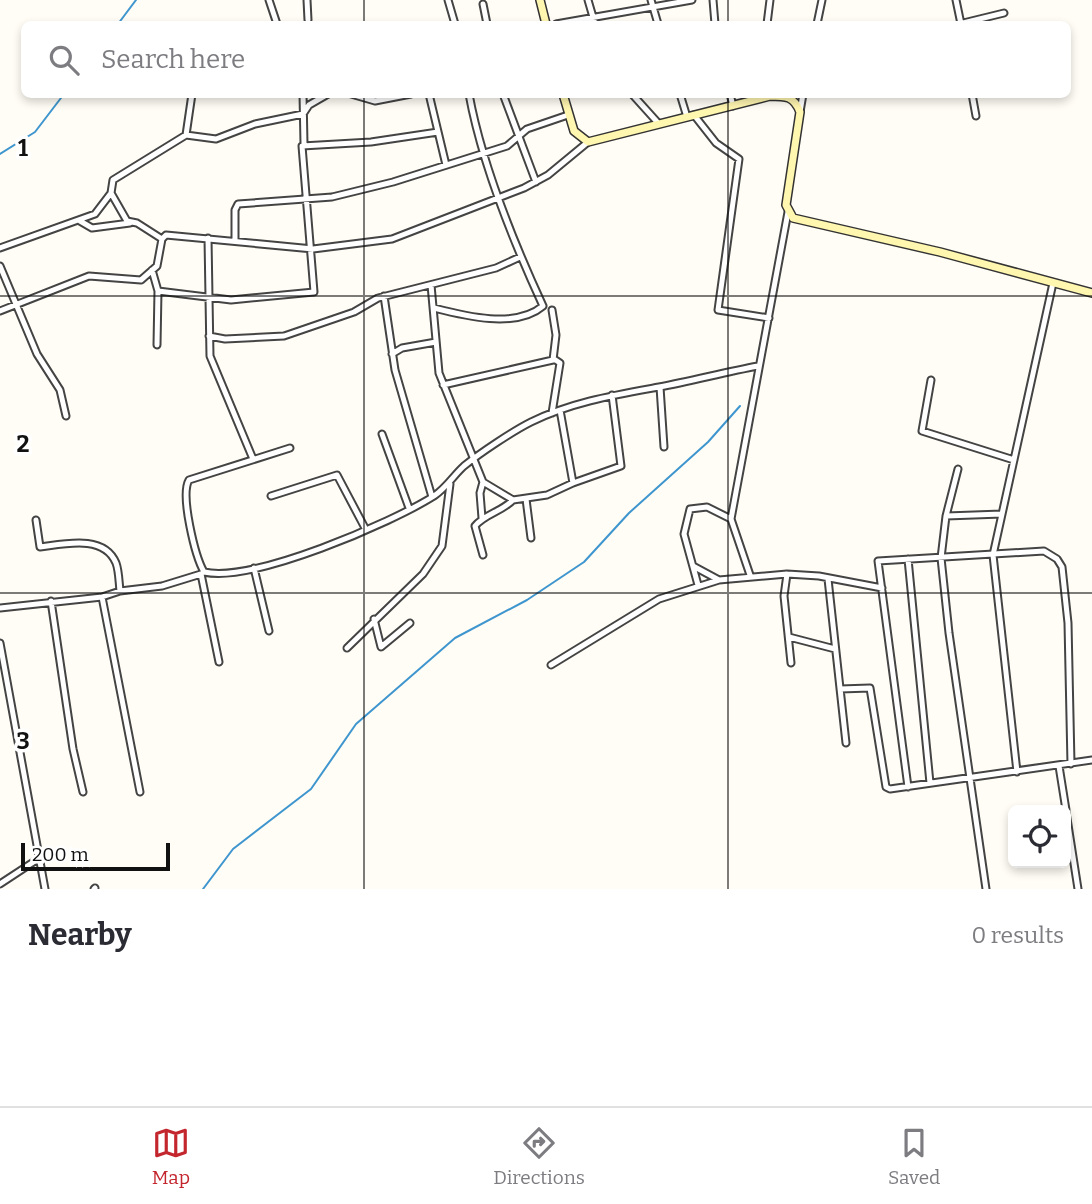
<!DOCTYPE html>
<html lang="en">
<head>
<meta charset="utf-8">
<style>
	body { margin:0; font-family:Bitter,serif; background:#f2f2f3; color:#2b2b33 }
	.controls { position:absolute; right:21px; bottom:21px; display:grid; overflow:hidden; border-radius:10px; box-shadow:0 4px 10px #0003 }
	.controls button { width:63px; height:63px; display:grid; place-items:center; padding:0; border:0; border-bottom:2px solid #e1e1e2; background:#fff; color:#2b2b33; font:35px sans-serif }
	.scale { position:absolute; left:21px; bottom:18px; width:149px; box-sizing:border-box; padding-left:7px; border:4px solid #111; border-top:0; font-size:19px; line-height:24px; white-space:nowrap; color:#111; -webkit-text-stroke:5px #fff; paint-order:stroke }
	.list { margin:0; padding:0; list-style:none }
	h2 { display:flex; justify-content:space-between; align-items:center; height:91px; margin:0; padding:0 28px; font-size:30px }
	h2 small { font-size:23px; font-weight:400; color:#7c7c81 }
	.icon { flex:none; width:38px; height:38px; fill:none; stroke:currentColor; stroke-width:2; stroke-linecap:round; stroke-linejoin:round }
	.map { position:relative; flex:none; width:1092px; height:889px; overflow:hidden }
	.search { position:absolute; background:#fff; box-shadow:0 4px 10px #0003; left:21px; right:21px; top:21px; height:77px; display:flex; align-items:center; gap:18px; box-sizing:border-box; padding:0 24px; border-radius:10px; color:#7c7c81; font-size:26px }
	.sheet { height:217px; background:#fff }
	nav { display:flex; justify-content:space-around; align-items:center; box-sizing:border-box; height:98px; border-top:2px solid #e1e1e2; background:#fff; font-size:19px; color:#7c7c81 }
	nav a { display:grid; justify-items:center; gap:4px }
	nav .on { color:#c4262e }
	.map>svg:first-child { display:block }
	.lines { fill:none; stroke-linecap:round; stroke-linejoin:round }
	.stream { stroke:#3f96cf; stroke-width:2 }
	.street-casing { stroke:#444; stroke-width:9 }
	.secondary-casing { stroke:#333; stroke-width:10 }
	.street { stroke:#fff; stroke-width:5 }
	.secondary { stroke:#fff6b0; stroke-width:7 }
	.grid { fill:none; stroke:#111; stroke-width:2; stroke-opacity:0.55 }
	.grid-label { font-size:23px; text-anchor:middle; font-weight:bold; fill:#111; stroke:#fff; stroke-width:7; stroke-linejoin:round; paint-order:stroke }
</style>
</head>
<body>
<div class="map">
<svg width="1092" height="889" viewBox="0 0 1092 889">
	<rect width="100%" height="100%" fill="#fffdf5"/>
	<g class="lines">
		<path class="stream" d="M118,24L136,0
			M0,154L35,132L64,94
			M203,889L233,849L311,789L356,724L455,638L527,600L584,562L629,513L708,442L740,406"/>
		<g class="street-casing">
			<path id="street" d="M269,0L277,24
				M307,0L308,20
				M448,0L455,24
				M588,0L595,24
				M651,0L658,24
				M713,0L715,24
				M956,0L961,24
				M483,4L487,24
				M556,24L692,0
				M767,24L770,0
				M817,24L822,0
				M959,24L1004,13
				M303,94L304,144
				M351,94L375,101L411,94
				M429,94L446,165
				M503,94L536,182
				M632,94L659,124
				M680,94L687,117
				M730,94L733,106
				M972,94L976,116
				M800,112L803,94
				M694,115L716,143L739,159L718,310L769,318
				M186,135L216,139L255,124L303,114L309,105L328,94
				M111,193L127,221L137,223L162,239
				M80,221L92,228L130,223
				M208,238L210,356L253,459
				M235,240V210L238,204L332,197L393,182L507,146L527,129L568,115
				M0,248L95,214L111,193L113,180L186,135L192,94
				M0,266L37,354L60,390L66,416
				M152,270L158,291L157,345
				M431,285L439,373L483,482L513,500L547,495L573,483L560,410
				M158,291L231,300L314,292L302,146L371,142L438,132
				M384,296L395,370L432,497
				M434,308C465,316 516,329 543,306C513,241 482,165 469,94
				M0,311L89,276L141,280L157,266L162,239L166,235L313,249L392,239L524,188L548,175L588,142
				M209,336L225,339L284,336L354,312L378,298L496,268L520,257
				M392,354L402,348L436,342
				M931,380L922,431L1014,460
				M443,385L553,360L556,335L552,310
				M660,387L664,447
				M552,413L560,363L554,359
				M382,434L409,508
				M290,448L189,480C180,495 195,556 204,572C253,583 391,523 434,496C447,487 453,476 464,466C480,453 513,431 531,422C572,402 615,395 659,387C692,381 725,372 758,366
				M958,469L946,516L941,558L949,633L986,889
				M573,483L621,466L612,395
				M271,496L337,475L365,528
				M526,499L531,538
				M946,516L1002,514
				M482,518L480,493L483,482
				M36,520L40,547C64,544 104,534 116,563C119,571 119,583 120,591
				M483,555L475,526C485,514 501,512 513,500
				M908,559L930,783
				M693,566L719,580
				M254,568L269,631
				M201,574L219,662
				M750,575L731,519L788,212
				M828,579L846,743
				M698,585L684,534L690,509L707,507L731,519
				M102,597L140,792
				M51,601L73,749L83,792
				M0,608L102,597L120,591L162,586L201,574
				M374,619L381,647L410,623
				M789,637L835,649
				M0,643L45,889
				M347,648L423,574L442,546L450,484
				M791,663L784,596L787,574L819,576L882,588
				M551,665L659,599L719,580L787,574
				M840,689L870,688L886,787L890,789L1092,760
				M1059,766L1066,810
				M1017,772L993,555L1053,283
				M908,787L878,561L1044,551L1057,559L1062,567L1068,623L1071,764
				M1066,812L1078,889
				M0,884L38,859
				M94,889L95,888"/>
		</g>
		<g class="secondary-casing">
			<path id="secondary" d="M540,0L546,24
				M563,94L574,131L588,142L770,96C786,96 794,96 800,112L786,205L793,218L940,252L1092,293"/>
		</g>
		<use href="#street" class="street"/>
		<use href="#secondary" class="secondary"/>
	</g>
	<path class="grid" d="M364,0V24M728,0V24M364,94V889M728,94V889M0,296H1092M0,593H1092"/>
	<g class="grid-label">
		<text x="23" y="156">1</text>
		<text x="23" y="452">2</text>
		<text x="23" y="749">3</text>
	</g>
</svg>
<div class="controls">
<button><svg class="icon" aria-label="locate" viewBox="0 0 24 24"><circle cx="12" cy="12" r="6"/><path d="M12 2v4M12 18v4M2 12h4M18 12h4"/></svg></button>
</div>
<div class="scale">200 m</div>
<div class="search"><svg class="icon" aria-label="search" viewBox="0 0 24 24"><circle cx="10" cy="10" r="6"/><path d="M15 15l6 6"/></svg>Search here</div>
</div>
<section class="sheet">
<h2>Nearby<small>0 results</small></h2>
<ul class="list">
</ul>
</section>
<nav>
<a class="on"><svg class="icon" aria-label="map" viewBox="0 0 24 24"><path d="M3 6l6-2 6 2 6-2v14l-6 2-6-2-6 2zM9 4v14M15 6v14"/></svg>Map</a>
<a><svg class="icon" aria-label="directions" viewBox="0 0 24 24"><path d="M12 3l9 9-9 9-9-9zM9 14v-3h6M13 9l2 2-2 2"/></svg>Directions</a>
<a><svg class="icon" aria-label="saved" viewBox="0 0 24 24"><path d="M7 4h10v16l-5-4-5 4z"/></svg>Saved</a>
</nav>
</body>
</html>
